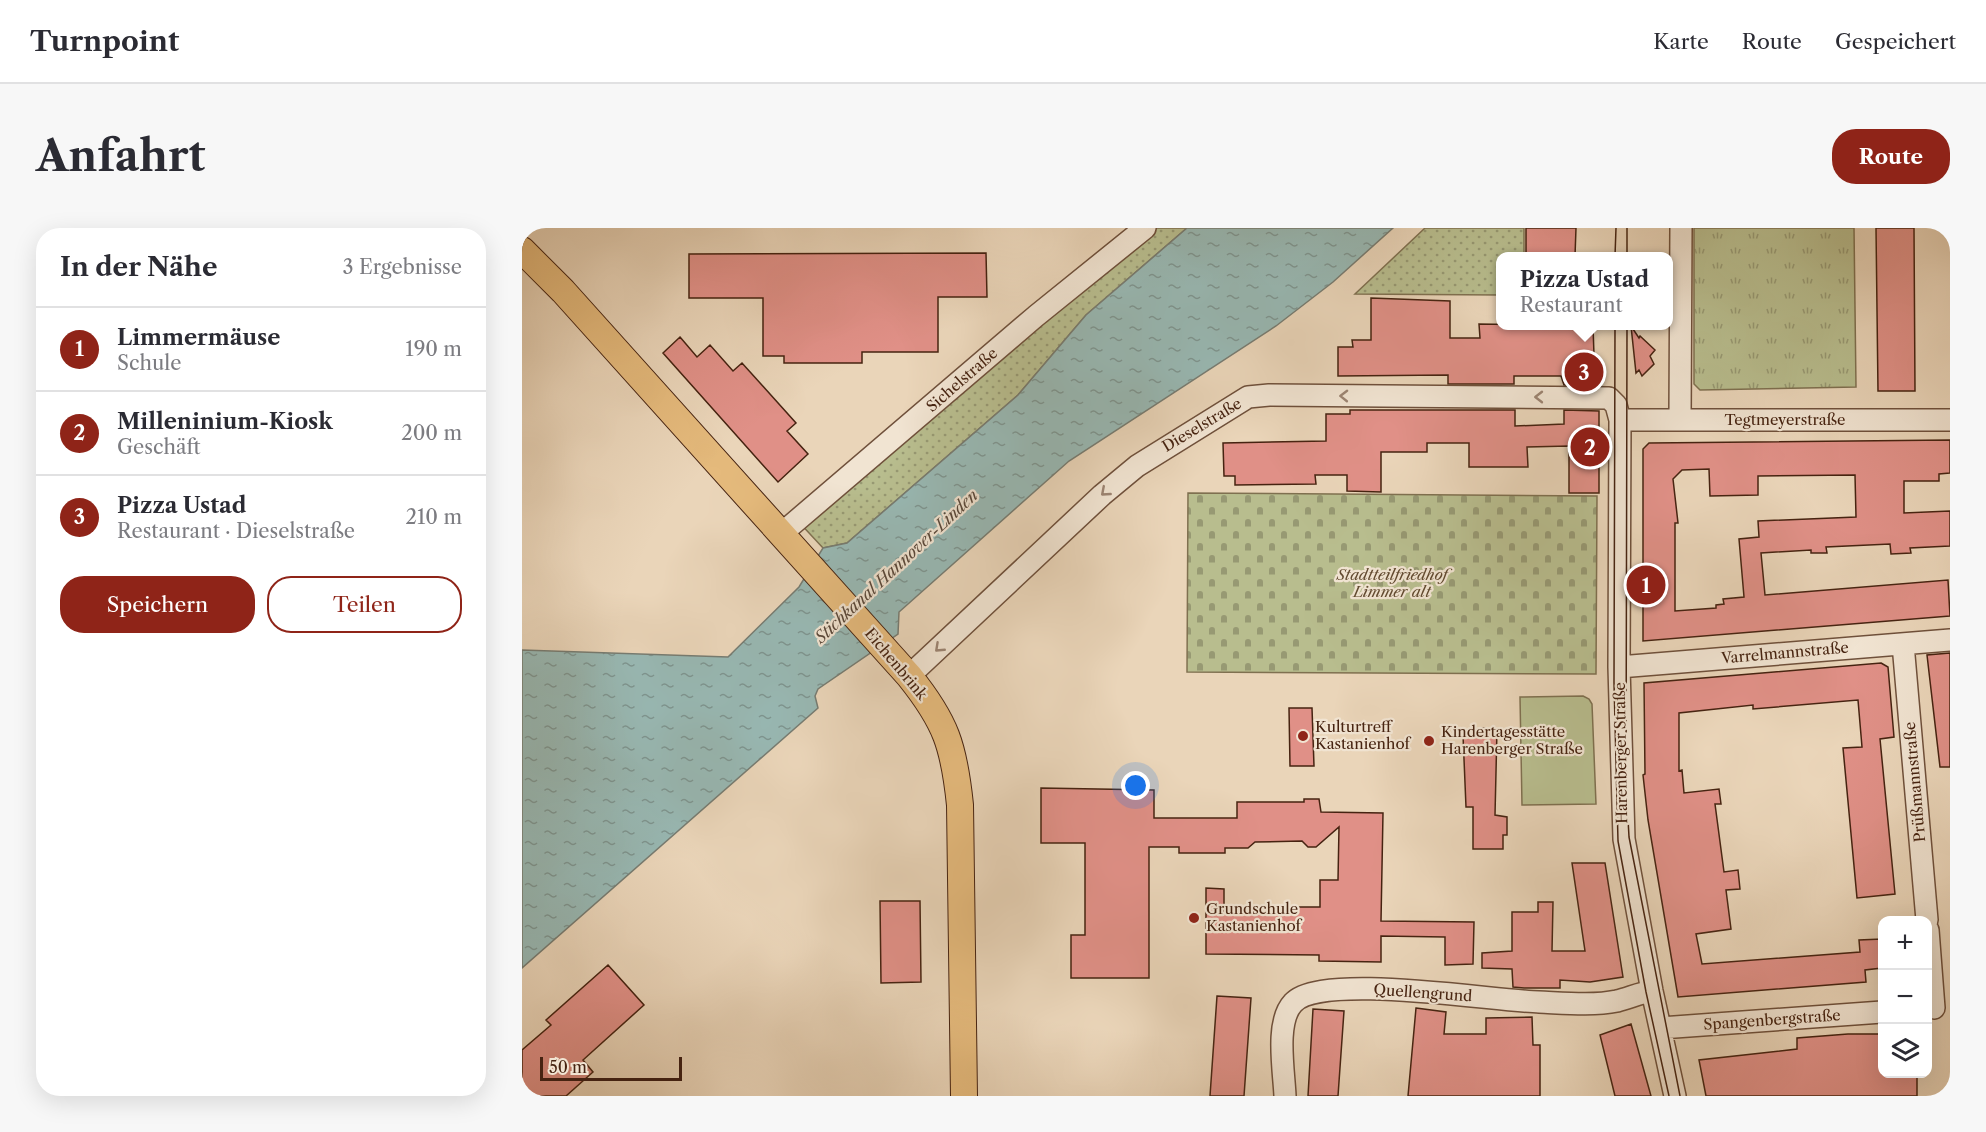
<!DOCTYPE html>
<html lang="de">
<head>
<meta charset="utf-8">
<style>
	body { margin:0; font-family:"Libre Caslon Text",serif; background:#f7f7f7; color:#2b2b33 }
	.controls { position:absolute; right:18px; bottom:18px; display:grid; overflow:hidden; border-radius:12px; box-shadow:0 6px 24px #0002 }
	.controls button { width:54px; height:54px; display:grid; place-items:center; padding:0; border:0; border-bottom:2px solid #e1e1e2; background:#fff; color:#2b2b33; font:30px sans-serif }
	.scale { position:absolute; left:18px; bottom:15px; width:142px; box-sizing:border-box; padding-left:6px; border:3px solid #462311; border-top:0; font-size:16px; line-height:21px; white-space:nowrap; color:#462311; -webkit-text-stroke:4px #f1e4d2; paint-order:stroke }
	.you { position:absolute; left:614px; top:558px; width:21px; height:21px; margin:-15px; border:4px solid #fff; border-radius:50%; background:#1a73e8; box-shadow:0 0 0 9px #1a73e833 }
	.badge { display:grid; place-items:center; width:39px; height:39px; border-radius:50%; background:#8f2418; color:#fff; font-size:20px; font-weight:700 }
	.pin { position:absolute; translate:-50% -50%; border:3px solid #fff; box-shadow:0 2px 6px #0006 }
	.popup { position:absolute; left:974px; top:24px; width:177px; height:78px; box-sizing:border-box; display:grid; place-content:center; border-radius:12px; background:#fff; filter:drop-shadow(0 2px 4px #0005); font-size:20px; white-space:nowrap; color:#7c7c81 }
	.popup b { font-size:22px; color:#2b2b33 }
	.popup::after { content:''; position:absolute; left:50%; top:100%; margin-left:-12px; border:12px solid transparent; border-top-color:#fff }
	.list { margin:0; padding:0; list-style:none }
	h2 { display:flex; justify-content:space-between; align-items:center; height:78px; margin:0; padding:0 24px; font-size:26px }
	h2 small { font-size:20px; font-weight:400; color:#7c7c81 }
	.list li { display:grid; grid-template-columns:39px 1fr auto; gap:18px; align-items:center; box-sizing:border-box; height:84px; padding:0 24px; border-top:2px solid #e1e1e2 }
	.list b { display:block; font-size:22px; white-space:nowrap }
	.list p { margin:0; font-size:20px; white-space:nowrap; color:#7c7c81 }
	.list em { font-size:20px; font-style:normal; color:#7c7c81 }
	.actions { display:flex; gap:12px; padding:18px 24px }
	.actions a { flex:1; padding:14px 0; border:2px solid #8f2418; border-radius:24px; text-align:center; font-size:21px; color:#8f2418 }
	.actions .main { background:#8f2418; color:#fff }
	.icon { flex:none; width:33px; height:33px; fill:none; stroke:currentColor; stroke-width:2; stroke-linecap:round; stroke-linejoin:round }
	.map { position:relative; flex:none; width:1428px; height:868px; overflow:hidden; border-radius:24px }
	header { display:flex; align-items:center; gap:36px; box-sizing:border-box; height:84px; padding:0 30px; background:#fff; border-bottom:2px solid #e1e1e2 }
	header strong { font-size:28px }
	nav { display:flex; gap:33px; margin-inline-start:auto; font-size:21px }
	.intro { display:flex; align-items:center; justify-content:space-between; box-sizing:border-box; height:144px; padding:0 36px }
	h1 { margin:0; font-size:42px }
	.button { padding:15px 27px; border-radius:24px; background:#8f2418; color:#fff; font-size:21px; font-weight:700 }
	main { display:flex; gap:36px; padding:0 36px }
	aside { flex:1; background:#fff; border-radius:24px; box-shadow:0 6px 24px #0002 }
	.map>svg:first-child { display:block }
	.grass { fill:url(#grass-dots); stroke:#7f7050; stroke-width:1.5 }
	.cemetery { fill:url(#cemetery-stones); stroke:#7f7050; stroke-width:1.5 }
	.park { fill:url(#park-tufts); stroke:#7f7050; stroke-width:1.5 }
	.garden { fill:#b8bd8e; stroke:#7f7050; stroke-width:1.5 }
	.water { fill:url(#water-ripples); stroke:#777c72; stroke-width:1.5 }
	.building { fill:#e09087; stroke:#462311; stroke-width:1.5; fill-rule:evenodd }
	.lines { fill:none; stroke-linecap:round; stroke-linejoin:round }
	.minor-casing { stroke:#6f503b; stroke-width:24 }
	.major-casing { stroke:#462311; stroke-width:28 }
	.minor { stroke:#f1e4d2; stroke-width:21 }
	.major { stroke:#e5ba7c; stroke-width:26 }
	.tram { stroke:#462311; stroke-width:1.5 }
	.oneway { stroke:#9c8472 }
	.poi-dot { fill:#8f2418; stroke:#f1e4d2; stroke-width:2 }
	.labels { text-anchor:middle; stroke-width:4.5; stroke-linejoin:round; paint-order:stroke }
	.street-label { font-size:15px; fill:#462311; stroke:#f1e4d2 }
	.park-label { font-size:15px; font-style:italic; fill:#624a30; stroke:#f1e4d2 }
	.poi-label { font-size:15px; fill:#462311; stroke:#f1e4d2; text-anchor:start }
	.water-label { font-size:16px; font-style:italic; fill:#5a483a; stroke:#f1e4d2 }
</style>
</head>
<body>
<header>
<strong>Turnpoint</strong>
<nav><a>Karte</a><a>Route</a><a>Gespeichert</a></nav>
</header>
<div class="intro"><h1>Anfahrt</h1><a class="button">Route</a></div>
<main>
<aside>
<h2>In der Nähe<small>3 Ergebnisse</small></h2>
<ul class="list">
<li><span class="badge">1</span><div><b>Limmermäuse</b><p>Schule</p></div><em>190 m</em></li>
<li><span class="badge">2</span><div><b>Milleninium-Kiosk</b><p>Geschäft</p></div><em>200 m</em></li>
<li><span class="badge">3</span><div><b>Pizza Ustad</b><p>Restaurant · Dieselstraße</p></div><em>210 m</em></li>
</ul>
<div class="actions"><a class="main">Speichern</a><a>Teilen</a></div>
</aside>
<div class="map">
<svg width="1428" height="868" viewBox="0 0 1428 868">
	<defs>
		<pattern id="grass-dots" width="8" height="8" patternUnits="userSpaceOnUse" patternTransform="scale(1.5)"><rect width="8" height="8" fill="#b8bd8e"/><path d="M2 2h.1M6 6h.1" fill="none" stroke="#979973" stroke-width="1.8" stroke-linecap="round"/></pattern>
		<pattern id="cemetery-stones" width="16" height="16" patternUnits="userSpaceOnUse" patternTransform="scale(1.5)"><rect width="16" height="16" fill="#b8bd8e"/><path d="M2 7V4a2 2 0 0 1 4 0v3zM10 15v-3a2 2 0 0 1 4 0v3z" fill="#979973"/></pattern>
		<pattern id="park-tufts" width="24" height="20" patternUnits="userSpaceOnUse" patternTransform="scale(1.5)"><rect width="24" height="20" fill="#b8bd8e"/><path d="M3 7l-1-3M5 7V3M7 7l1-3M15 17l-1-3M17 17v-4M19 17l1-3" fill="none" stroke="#979973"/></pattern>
		<pattern id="water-ripples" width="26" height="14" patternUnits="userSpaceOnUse" patternTransform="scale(1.5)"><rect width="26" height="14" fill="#98b8b3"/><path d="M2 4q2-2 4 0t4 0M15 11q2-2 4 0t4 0" fill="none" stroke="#7e9590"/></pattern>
	</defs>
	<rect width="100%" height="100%" fill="#ead5b9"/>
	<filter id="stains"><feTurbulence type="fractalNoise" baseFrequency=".00333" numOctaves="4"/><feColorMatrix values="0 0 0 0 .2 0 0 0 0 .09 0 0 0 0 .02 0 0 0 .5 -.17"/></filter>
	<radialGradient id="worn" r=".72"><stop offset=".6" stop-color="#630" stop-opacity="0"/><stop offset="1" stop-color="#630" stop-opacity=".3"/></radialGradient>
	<path class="grass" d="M623,0H665L564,87L496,167L325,315L301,320L275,292Z
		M903,0H1002V28H978V67L833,66Z"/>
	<path class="cemetery" d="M666,265L1075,268L1074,446L665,444Z"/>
	<path class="park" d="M1172,0H1332L1334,159L1178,162L1172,156Z"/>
	<path class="garden" d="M1061,468L1067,471L1070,476L1074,576L1000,577L998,469Z"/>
	<path class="water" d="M665,0H871L811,54L754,98L547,233L377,384L376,406L296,461L293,468L296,480L0,740V422L206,429L277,359L301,320L325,315L496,167L564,87Z"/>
	<path class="building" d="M1004,0H1054L1053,28H1004Z
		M1354,0H1392L1393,163H1356Z
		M464,25L465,69H416V124H340V135H262V128H241V70H167V26Z
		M849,70L928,73V110H958L957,96L1071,98L1073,157H1042L1039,148H992V156H926V147L816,148V119H831L830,112H849Z
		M1109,98L1117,110L1118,108L1133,122L1128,128L1132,136L1120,148L1117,142L1114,145Z
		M158,109L175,129L188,117L211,143L220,135L274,195L265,203L286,226L256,254L141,125Z
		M828,182H993V198L1042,196V182L1077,183V265H1047V218L1005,219L1006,239H947V215H905V224H859V264L825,263V247H793L794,256L713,257V248H702L701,215L804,213V186H828Z
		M1428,212V245L1417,246V253H1382V285L1428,283V318L1388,320L1389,325L1369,326L1368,316L1304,319L1305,325H1289V322L1239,325L1243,367L1426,352L1428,388L1121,413V221L1127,215ZM1187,241L1188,268L1236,267V248L1333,247L1334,289L1236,293L1237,309L1217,311L1222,369L1201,371L1202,376L1194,377V380L1153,383V295H1156L1151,251L1160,242Z
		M1428,425V539H1418L1405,427Z
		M1359,435L1366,439L1372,509L1358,511L1373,666L1335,670L1321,520L1340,519L1336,472L1231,481V477L1157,485V543L1160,542L1162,565L1197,561L1199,576H1193L1202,644L1216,642L1218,661L1204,662L1209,701L1174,706L1180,736L1338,724L1337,712L1360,711V740L1343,742L1344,754L1156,769L1126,592L1121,547L1123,546L1122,455Z
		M767,480H790L792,538H768Z
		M959,500L975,501L973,587L985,589V607H981V621H951V579H944L941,507H959Z
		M519,560L632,562V590H715V574H782V571H797L799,584L861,585L859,693L952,694L951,736L923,737V709L859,708V734L797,733V727L684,726V660L702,661V684H773V679H798V652H816L817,599L794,619H786L780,613L733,614L726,620H703V625H657V619H627V750H549V707H563V615H519Z
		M1050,635H1083L1101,749L1068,754L1038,752V760H1002L991,759L990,741L960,740V725L990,723V684H1016V674H1031L1030,723H1063Z
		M358,673H398L399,754L359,755Z
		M86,737L122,777L61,832L71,844L44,868H0V822L29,797L24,792Z
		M695,768L729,770L722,868H688Z
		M894,780L924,784L922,806H964V790L1010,789L1011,817H1018V868H886Z
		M791,781L822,783L816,868H786Z
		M1109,796L1129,868H1093L1078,807Z
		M1326,806H1360V846H1395V868H1184L1177,832L1275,821V810Z"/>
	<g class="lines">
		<g class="minor-casing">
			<path id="minor" d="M1158,191L1159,0
				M1098,192H1428
				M259,306L514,88L623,0
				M1381,416L1405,692
				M1097,439L1428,412
				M387,448L580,267L615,238L726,169L747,167L1087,170L1094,177L1098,192L1097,439L1102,611L1130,763L1153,868
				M1406,702L1412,780
				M1139,800L1360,784
				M763,868C762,843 753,794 771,775C798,744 971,773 1017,774C1041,775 1071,778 1095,773C1107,770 1118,765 1130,763"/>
		</g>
		<g class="major-casing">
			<path id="major" d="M0,22L41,63L387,448C424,494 432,518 438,577L442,868"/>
		</g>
		<use href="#minor" class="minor"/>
		<use href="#major" class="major"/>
		<path class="tram" d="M1105,0V28
			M1093,28L1094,0
			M1093,98L1092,455L1096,613L1124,764L1147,868
			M1105,98L1104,555L1107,609L1158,868"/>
	</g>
	<defs><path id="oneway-chevron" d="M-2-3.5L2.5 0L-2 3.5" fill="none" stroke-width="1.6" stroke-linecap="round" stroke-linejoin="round" transform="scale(1.5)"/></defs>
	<g class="oneway">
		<use href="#oneway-chevron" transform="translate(822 168) rotate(-179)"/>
		<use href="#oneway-chevron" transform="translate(1017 169) rotate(-180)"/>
		<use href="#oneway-chevron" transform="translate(583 264) rotate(139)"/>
		<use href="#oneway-chevron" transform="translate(417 420) rotate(137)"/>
	</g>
	<g class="poi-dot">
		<circle cx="781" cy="508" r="6"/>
		<circle cx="907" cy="513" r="6"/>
		<circle cx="672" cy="690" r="6"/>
	</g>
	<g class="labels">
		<g class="street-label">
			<text transform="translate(440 152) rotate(-41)" y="5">Sichelstraße</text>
			<text x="1263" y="197">Tegtmeyerstraße</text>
			<text transform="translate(680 197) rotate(-31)" y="5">Dieselstraße</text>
			<text transform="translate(1263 425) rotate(-5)" y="5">Varrelmannstraße</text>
			<text transform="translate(374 436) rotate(50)" y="5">Eichenbrink</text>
			<text transform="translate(1099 525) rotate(-91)" y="5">Harenberger Straße</text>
			<text transform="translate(1393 554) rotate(-95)" y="5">Prüßmannstraße</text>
			<text transform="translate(901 765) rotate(4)" y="5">Quellengrund</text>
			<text transform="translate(1250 792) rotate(-4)" y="5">Spangenbergstraße</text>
		</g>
		<g class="park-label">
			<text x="870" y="352">Stadtteilfriedhof<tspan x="870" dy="17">Limmer alt</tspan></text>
		</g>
		<g class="poi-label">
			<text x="793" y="504">Kulturtreff<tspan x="793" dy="17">Kastanienhof</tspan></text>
			<text x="919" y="509">Kindertagesstätte<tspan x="919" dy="17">Harenberger Straße</tspan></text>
			<text x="684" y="686">Grundschule<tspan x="684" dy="17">Kastanienhof</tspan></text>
		</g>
		<g class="water-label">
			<text transform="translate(374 338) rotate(-43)" y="6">Stichkanal Hannover-Linden</text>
		</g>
	</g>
	<rect width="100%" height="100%" filter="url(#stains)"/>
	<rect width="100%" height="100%" fill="url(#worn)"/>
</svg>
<div class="controls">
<button>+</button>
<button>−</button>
<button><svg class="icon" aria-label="layers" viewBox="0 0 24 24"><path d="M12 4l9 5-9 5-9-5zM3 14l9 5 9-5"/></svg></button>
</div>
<div class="scale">50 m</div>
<div class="you"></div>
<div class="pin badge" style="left:1124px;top:357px">1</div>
<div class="pin badge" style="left:1068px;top:219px">2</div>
<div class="pin badge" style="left:1062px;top:144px">3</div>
<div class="popup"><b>Pizza Ustad</b>Restaurant</div>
</div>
</main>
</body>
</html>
